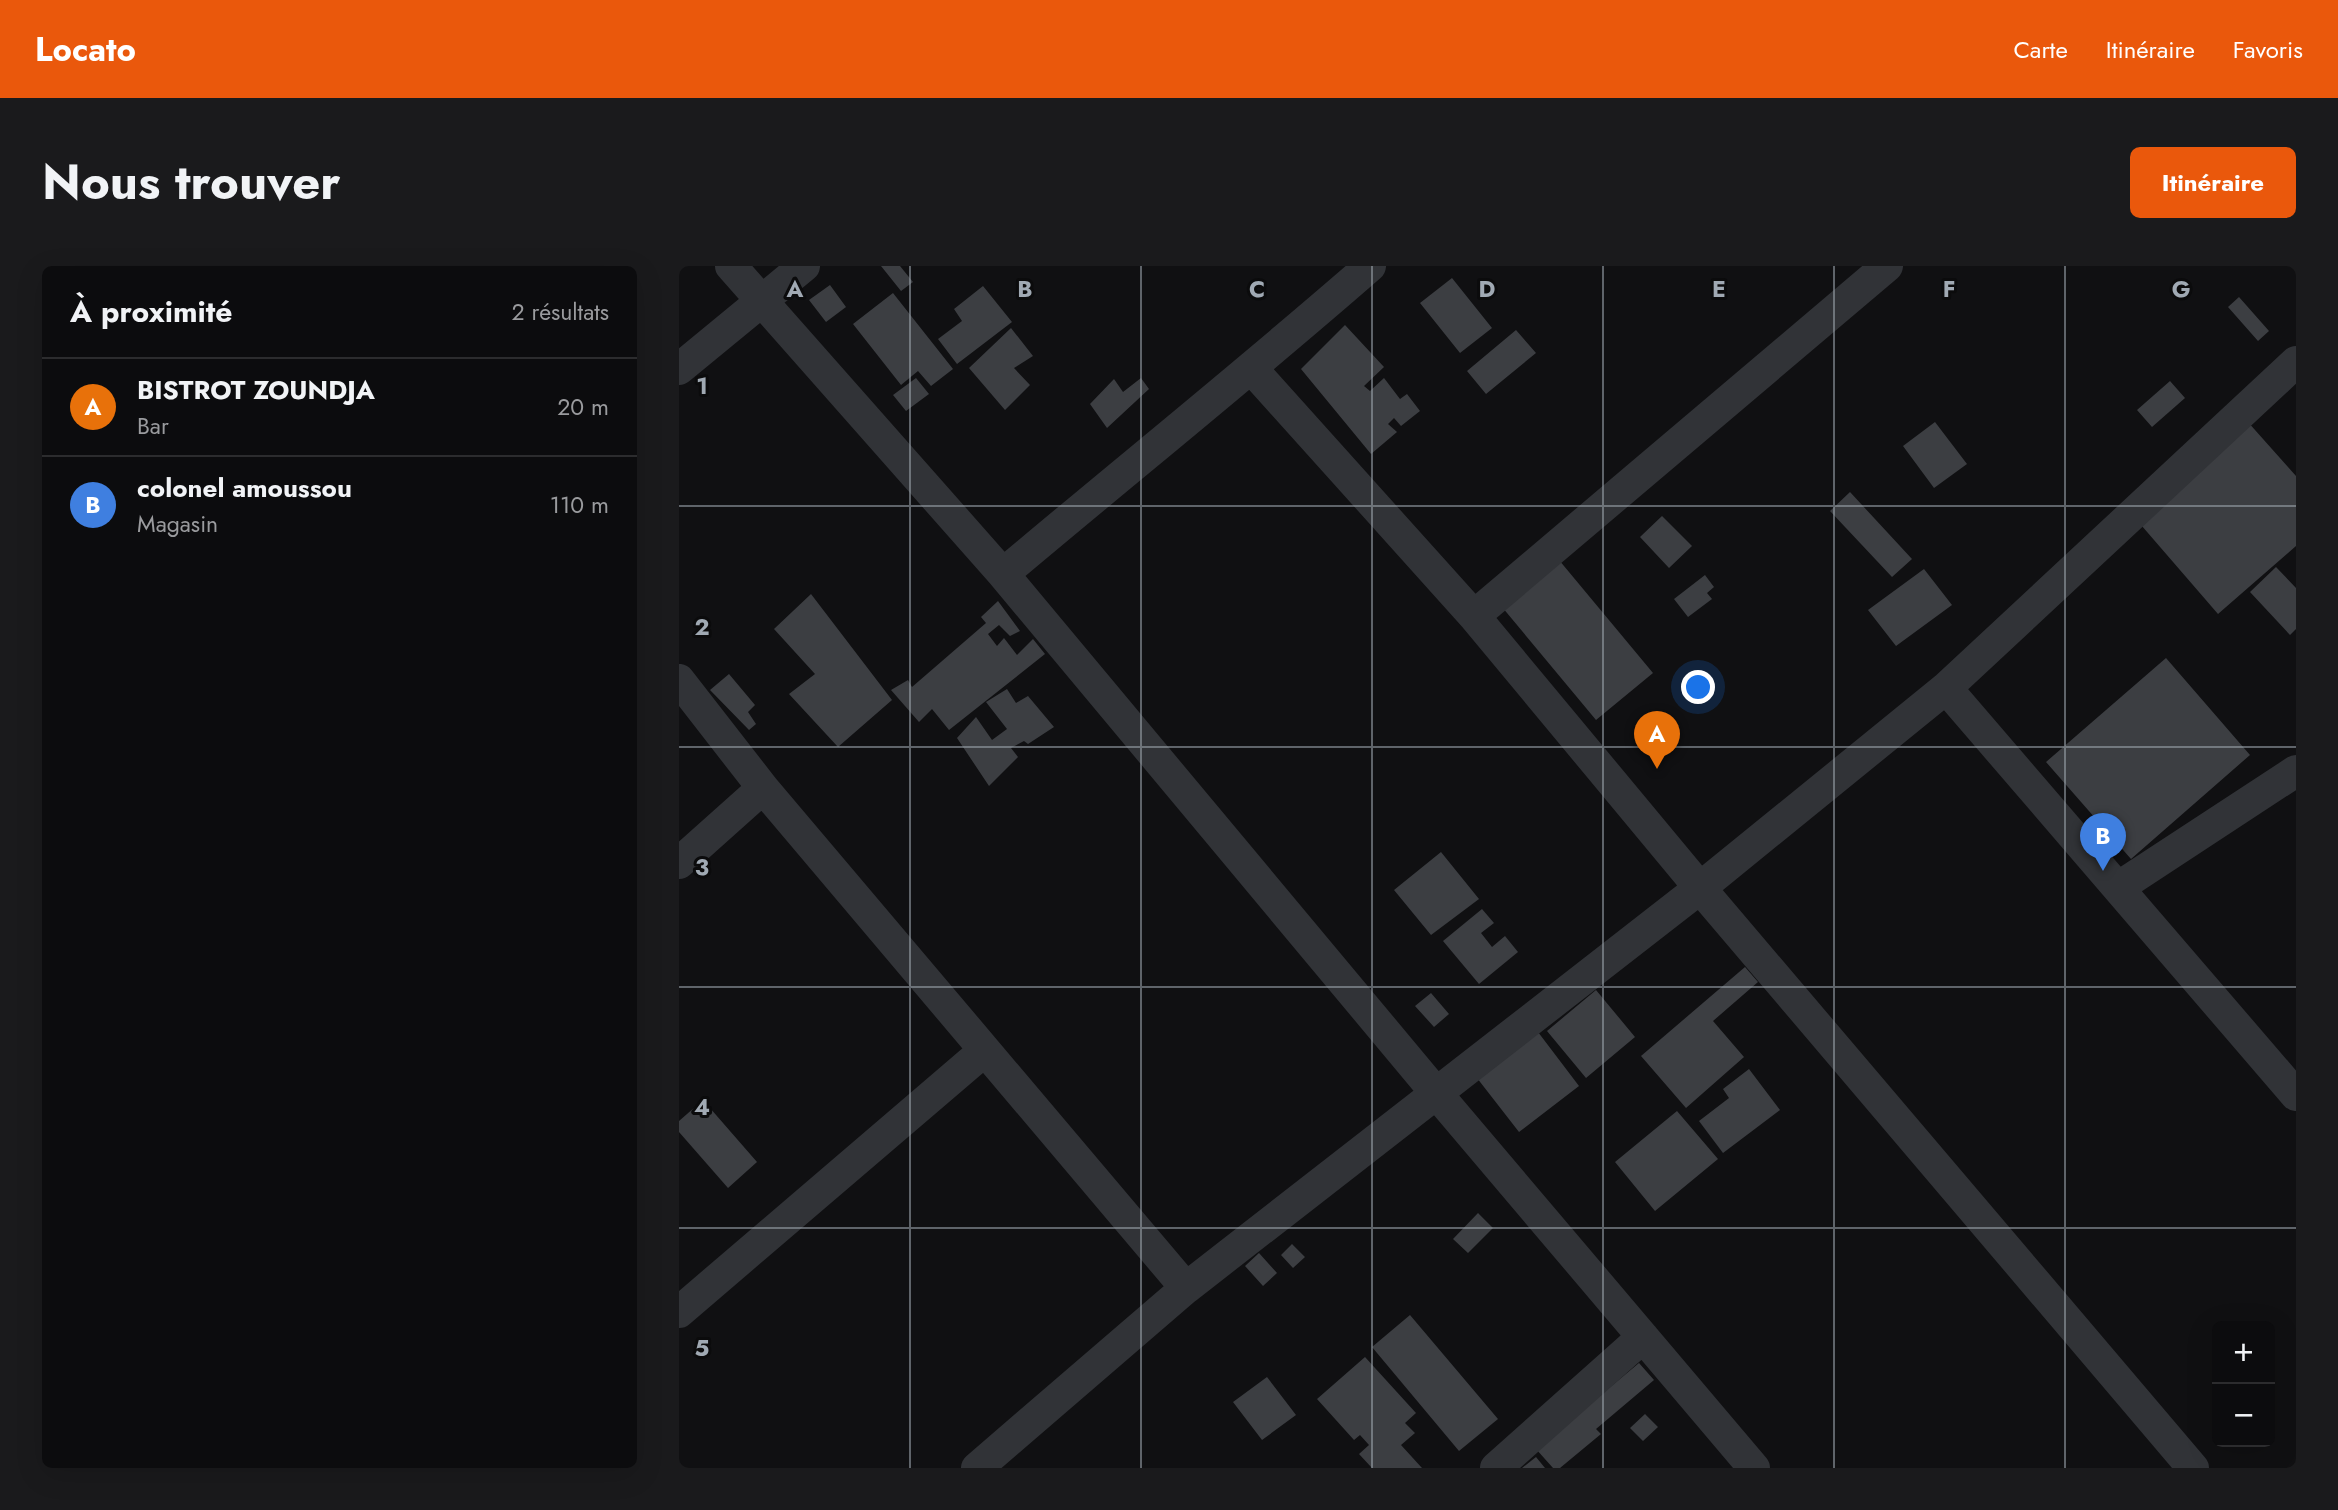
<!DOCTYPE html>
<html lang="fr">
<head>
<meta charset="utf-8">
<style>
	body { margin:0; font-family:Jost,sans-serif; background:#1a1a1c; color:#f1f3f6 }
	.controls { position:absolute; right:21px; bottom:21px; display:grid; overflow:hidden; border-radius:10px; box-shadow:0 7px 28px #0002 }
	.controls button { width:63px; height:63px; display:grid; place-items:center; padding:0; border:0; border-bottom:2px solid #2c2c2e; background:#0c0c0e; color:#f1f3f6; font:35px sans-serif }
	.you { position:absolute; left:1020px; top:422px; width:24px; height:24px; margin:-18px; border:5px solid #fff; border-radius:50%; background:#1a73e8; box-shadow:0 0 0 10px #1a73e833 }
	.badge { display:grid; place-items:center; width:46px; height:46px; border-radius:50%; background:#ea580c; color:#fff; font-size:23px; font-weight:700 }
	.pin { position:absolute; translate:-50% -58px; filter:drop-shadow(0 2px 4px #0008) }
	.pin::after { content:''; position:absolute; top:37px; width:24px; height:21px; background:inherit; clip-path:polygon(0 0,100% 0,50% 100%) }
	.list { margin:0; padding:0; list-style:none }
	h2 { display:flex; justify-content:space-between; align-items:center; height:91px; margin:0; padding:0 28px; font-size:30px }
	h2 small { font-size:23px; font-weight:400; color:#9a9b9e }
	.list li { display:grid; grid-template-columns:46px 1fr auto; gap:21px; align-items:center; box-sizing:border-box; height:98px; padding:0 28px; border-top:2px solid #2c2c2e }
	.list b { display:block; font-size:26px; white-space:nowrap }
	.list p { margin:0; font-size:23px; white-space:nowrap; color:#9a9b9e }
	.list em { font-size:23px; font-style:normal; color:#9a9b9e }
	.map { position:relative; flex:none; width:1617px; height:1202px; overflow:hidden; border-radius:10px }
	header { display:flex; align-items:center; gap:42px; box-sizing:border-box; height:98px; padding:0 35px; background:#ea580c; color:#fff }
	header strong { font-size:33px }
	nav { display:flex; gap:38px; margin-inline-start:auto; font-size:24px }
	.intro { display:flex; align-items:center; justify-content:space-between; box-sizing:border-box; height:168px; padding:0 42px }
	h1 { margin:0; font-size:49px }
	.button { padding:18px 32px; border-radius:10px; background:#ea580c; color:#fff; font-size:24px; font-weight:700 }
	main { display:flex; gap:42px; padding:0 42px }
	aside { flex:1; background:#0c0c0e; border-radius:10px; box-shadow:0 7px 28px #0002 }
	.map>svg:first-child { display:block }
	.building { fill:#3c3e42 }
	.lines { fill:none; stroke-linecap:round; stroke-linejoin:round }
	.street { stroke:#313337; stroke-width:32 }
	.grid { fill:none; stroke:#a0a9b3; stroke-width:2; stroke-opacity:0.55 }
	.grid-label { font-size:23px; text-anchor:middle; font-weight:bold; fill:#a0a9b3; stroke:#0b0b0c; stroke-width:6; stroke-linejoin:round; paint-order:stroke }
</style>
</head>
<body>
<header>
<strong>Locato</strong>
<nav><a>Carte</a><a>Itinéraire</a><a>Favoris</a></nav>
</header>
<div class="intro"><h1>Nous trouver</h1><a class="button">Itinéraire</a></div>
<main>
<aside>
<h2>À proximité<small>2 résultats</small></h2>
<ul class="list">
<li><span class="badge" style="background:#e8710a">A</span><div><b>BISTROT ZOUNDJA</b><p>Bar</p></div><em>20 m</em></li>
<li><span class="badge" style="background:#3f7fe0">B</span><div><b>colonel amoussou</b><p>Magasin</p></div><em>110 m</em></li>
</ul>
</aside>
<div class="map">
<svg width="1617" height="1202" viewBox="0 0 1617 1202">
	<rect width="100%" height="100%" fill="#101012"/>
	<path class="building" d="M202,0H221L234,16L222,25Z
		M773,12L813,62L781,87L741,37Z
		M151,19L167,41L147,56L130,34Z
		M304,20L333,56L278,98L259,73L283,55L275,43Z
		M214,27L274,103L252,120L239,105L222,119L174,58Z
		M1560,31L1590,65L1579,75L1549,41Z
		M666,59L705,101L685,120L691,125L705,112L721,133L728,128L741,145L722,160L715,152L709,158L718,166L692,188L622,103Z
		M332,62L354,90L335,102L351,119L326,144L290,102Z
		M837,64L857,87L807,128L788,105Z
		M237,112L250,128L227,145L214,129Z
		M462,112L470,123L428,162L411,138L435,113L444,126Z
		M1491,115L1506,132L1473,161L1458,144Z
		M1568,155L1617,210V280L1539,348L1456,252Z
		M1256,156L1288,198L1255,222L1224,180Z
		M1171,226L1233,293L1213,311L1151,245Z
		M983,250L1013,280L990,302L961,271Z
		M880,294L974,407L917,454L823,341Z
		M1597,301L1617,322V363L1611,369L1571,326Z
		M1245,303L1273,339L1217,380L1189,344Z
		M1026,309L1035,321L1028,327L1033,333L1009,351L995,333Z
		M132,328L213,434L159,481L110,428L136,408L95,363Z
		M319,335L341,365L331,370L320,359L309,368L318,380L325,372L338,389L354,373L366,388L270,464L253,443L240,456L212,424L229,414L233,421L307,357L302,351Z
		M1487,392L1571,489L1452,593L1367,496Z
		M50,408L76,439L69,446L77,458L70,464L31,424Z
		M328,423L337,437L349,430L375,461L349,478L345,475L332,482L339,491L310,520L278,472L297,451L313,474L328,463L307,436Z
		M762,586L800,633L752,669L715,624Z
		M803,643L815,657L802,667L813,681L826,670L839,686L800,718L764,675Z
		M1066,701L1079,716L1034,755L1065,791L1007,842L962,790Z
		M917,724L956,771L907,812L868,765Z
		M752,727L770,748L755,761L736,740Z
		M859,766L900,820L840,866L798,812Z
		M1070,803L1101,844L1044,887L1020,855L1050,832L1044,823Z
		M24,834L78,896L49,922L0,866V855Z
		M998,845L1039,893L976,945L936,896Z
		M799,947L814,962L789,987L774,973Z
		M613,978L626,991L614,1002L602,989Z
		M580,987L598,1007L584,1020L566,1000Z
		M731,1049L819,1153L780,1185L693,1081Z
		M686,1091L737,1147L726,1157L736,1167L722,1179L743,1202H693L680,1188L690,1179L681,1169L675,1174L638,1133Z
		M960,1097L975,1114L917,1163L922,1168L881,1202H874L857,1183Z
		M588,1111L617,1149L583,1174L554,1136Z
		M966,1148L979,1161L964,1175L951,1162Z
		M857,1191L866,1202H843Z"/>
	<g class="lines">
		<path class="street" d="M52,0L324,308L758,828L1075,1202
			M0,103L125,0
			M573,103L795,350L1021,622L1514,1202
			M324,308C446,205 571,105 691,0
			M795,350L1208,0
			M0,414L84,522L507,1022
			M1267,422L1617,829
			M0,597L84,522
			M1440,621L1617,505
			M0,1046L305,785
			M298,1202L507,1022L1021,622L1267,422L1617,96
			M817,1202L964,1071"/>
	</g>
	<path class="grid" d="M231,0V1202M462,0V1202M693,0V1202M924,0V1202M1155,0V1202M1386,0V1202M0,240H1617M0,481H1617M0,721H1617M0,962H1617"/>
	<g class="grid-label">
		<text x="116" y="31">A</text>
		<text x="346" y="31">B</text>
		<text x="578" y="31">C</text>
		<text x="808" y="31">D</text>
		<text x="1040" y="31">E</text>
		<text x="1270" y="31">F</text>
		<text x="1502" y="31">G</text>
		<text x="23" y="128">1</text>
		<text x="23" y="369">2</text>
		<text x="23" y="609">3</text>
		<text x="23" y="849">4</text>
		<text x="23" y="1090">5</text>
	</g>
</svg>
<div class="controls">
<button>+</button>
<button>−</button>
</div>
<div class="you"></div>
<div class="pin badge" style="left:978px;top:503px;background:#e8710a">A</div>
<div class="pin badge" style="left:1424px;top:605px;background:#3f7fe0">B</div>
</div>
</main>
</body>
</html>
